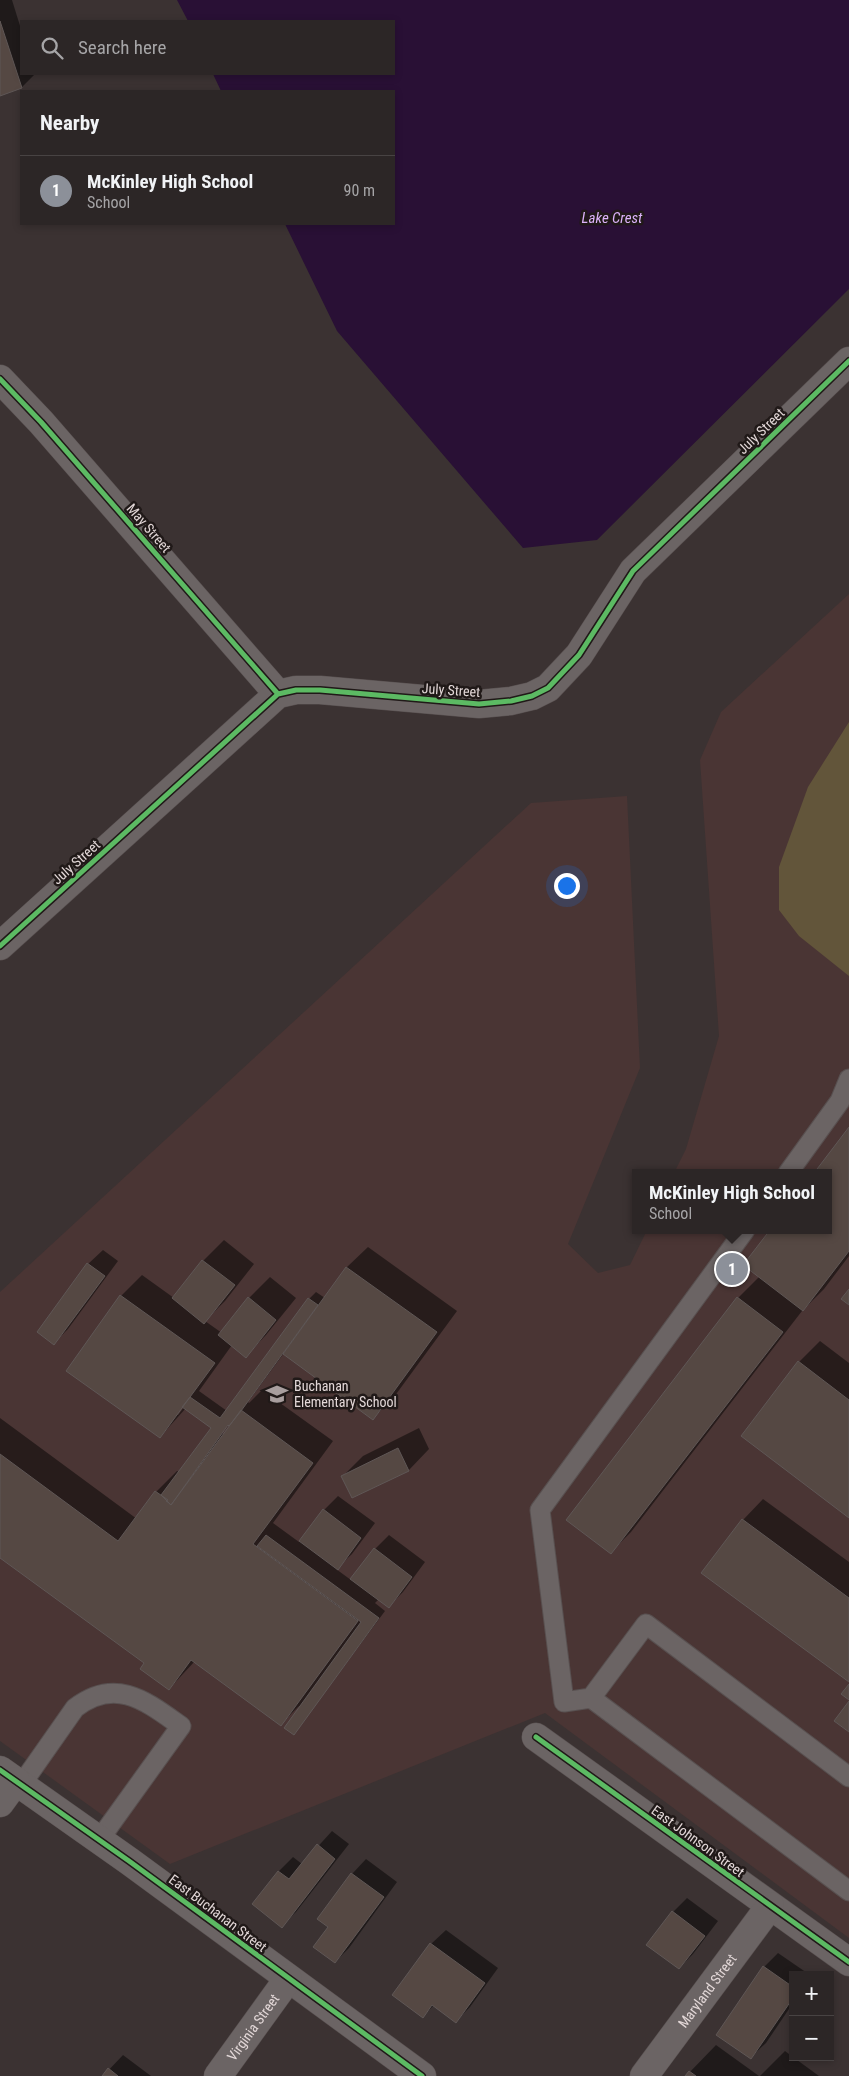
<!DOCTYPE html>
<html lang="en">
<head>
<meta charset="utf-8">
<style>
	body { margin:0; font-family:"Roboto Condensed",sans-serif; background:#383232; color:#f1f3f6 }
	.controls { position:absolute; right:15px; bottom:15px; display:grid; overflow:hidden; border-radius:0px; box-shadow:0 2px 8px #0003 }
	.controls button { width:45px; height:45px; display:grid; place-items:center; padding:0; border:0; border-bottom:1px solid #484343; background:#2c2626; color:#f1f3f6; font:25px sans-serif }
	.you { position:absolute; left:566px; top:885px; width:18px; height:18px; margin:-12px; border:4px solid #fff; border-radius:50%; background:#1a73e8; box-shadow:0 0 0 8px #1a73e833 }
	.badge { display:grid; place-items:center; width:32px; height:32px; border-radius:50%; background:#8c9099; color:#fff; font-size:16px; font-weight:700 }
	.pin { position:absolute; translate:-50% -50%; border:2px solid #fff; box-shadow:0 1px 5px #0006 }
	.popup { position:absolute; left:632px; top:1169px; width:200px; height:65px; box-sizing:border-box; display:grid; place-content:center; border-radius:0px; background:#2c2626; filter:drop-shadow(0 1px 4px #0005); font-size:16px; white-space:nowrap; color:#a6a5a7 }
	.popup b { font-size:19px; color:#f1f3f6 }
	.popup::after { content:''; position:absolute; left:50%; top:100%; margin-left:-10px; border:10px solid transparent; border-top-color:#2c2626 }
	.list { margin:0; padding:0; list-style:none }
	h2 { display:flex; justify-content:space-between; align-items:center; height:65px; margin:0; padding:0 20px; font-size:21px }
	h2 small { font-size:16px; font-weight:400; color:#a6a5a7 }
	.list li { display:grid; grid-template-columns:32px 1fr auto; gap:15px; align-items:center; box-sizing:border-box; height:70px; padding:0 20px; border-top:1px solid #484343 }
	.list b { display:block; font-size:19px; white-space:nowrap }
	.list p { margin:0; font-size:16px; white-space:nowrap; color:#a6a5a7 }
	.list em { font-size:16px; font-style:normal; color:#a6a5a7 }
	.icon { flex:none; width:28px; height:28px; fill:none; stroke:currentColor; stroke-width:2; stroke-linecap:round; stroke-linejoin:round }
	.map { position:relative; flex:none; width:849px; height:2076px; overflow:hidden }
	.search { position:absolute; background:#2c2626; box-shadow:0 2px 8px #0003; left:20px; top:20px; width:375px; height:55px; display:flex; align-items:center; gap:12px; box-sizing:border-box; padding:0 18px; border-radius:0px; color:#a6a5a7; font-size:19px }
	.panel { position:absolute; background:#2c2626; box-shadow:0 2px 8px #0003; left:20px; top:90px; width:375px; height:135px; border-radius:0px }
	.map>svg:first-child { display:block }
	.built { fill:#4a3534 }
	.green { fill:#62553a }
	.water { fill:#291035 }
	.shadow { fill:#0007; fill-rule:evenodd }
	.building { fill:#554843; stroke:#5f5756 }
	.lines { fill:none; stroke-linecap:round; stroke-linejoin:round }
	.lane-casing { stroke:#585050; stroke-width:21 }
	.street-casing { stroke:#585050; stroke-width:29 }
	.lane { stroke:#6b6464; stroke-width:19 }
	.street { stroke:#6b6464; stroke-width:28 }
	.cycleway-casing { stroke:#201918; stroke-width:8 }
	.cycleway { stroke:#5cba63; stroke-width:5 }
	.labels { text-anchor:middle; stroke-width:5; stroke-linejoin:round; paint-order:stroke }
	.street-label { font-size:14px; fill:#e3d8d8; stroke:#201918 }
	.poi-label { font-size:14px; fill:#e3d8d8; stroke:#201918; text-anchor:start }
	.water-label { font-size:15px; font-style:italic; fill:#dcb2fa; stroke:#201918 }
</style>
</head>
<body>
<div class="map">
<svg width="849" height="2076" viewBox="0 0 849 2076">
	<rect width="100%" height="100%" fill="#3b3232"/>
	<path class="built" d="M849,594V1938L545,1713L170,1864L0,1741V1292L531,803L627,796L640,1068L568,1244L598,1273L630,1265L647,1230H828V1173H674L686,1149L719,1036L700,760L721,712Z"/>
	<path class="green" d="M849,722V976L799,936L779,910V867L808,787Z"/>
	<path class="water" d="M177,0H849V289L597,540L523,548L337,331L285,224H394V91H221L213,74H394V21H188Z"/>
	<path class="shadow" d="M0,0H12L21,29V74H35L22,87L0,95Z
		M849,1129V1256L824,1289L802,1311L631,1532L611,1552L738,1298L760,1276L828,1230Z
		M224,1240L254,1264L225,1301L205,1321L222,1333L249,1298L270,1277L296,1298L266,1335L246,1356L232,1345L199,1391L227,1411L309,1299L316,1292L325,1298L347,1267L368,1247L457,1311L394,1397L373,1418L284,1353L248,1402L249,1403L262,1390L333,1441L273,1523L299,1542L324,1510L338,1496L375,1523L352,1554L336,1569L351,1580L375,1549L389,1535L425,1562L403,1592L389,1606L379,1599L375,1603L385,1611L294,1733L299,1706L281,1724L195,1661L169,1689L146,1663L0,1557V1418L137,1519L156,1492L177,1471L179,1472L212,1427L186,1408L160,1437L68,1370L121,1296L142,1275L174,1298L203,1261ZM185,1401L187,1403L178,1415H175ZM229,1424L231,1426L224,1435L222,1433Z
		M103,1250L118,1261L68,1329L54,1343L88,1264Z
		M820,1341L849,1363V1516L799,1362Z
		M419,1428L429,1449L409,1470L353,1497L343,1476L363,1456Z
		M763,1499L849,1562V1681L743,1520Z
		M332,1831L349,1844L296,1912L281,1926L253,1904L279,1871L293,1857L302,1864Z
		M366,1859L397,1882L349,1948L335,1962L330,1927L319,1919L352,1874Z
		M687,1898L718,1921L693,1954L679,1968L673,1912Z
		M446,1930L498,1968L470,2007L456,2021L434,2005L423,2016L431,1944Z
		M778,1953L810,1975H793V2003L766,2043L751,2057L764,1967Z
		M716,2045L759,2076H686Z
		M785,2051L793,2057L819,2076H760Z
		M123,2055L151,2076H103Z"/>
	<path class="building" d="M0,21L22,88L0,96Z
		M849,1127V1251L803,1311L743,1265L770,1230H828V1173H814Z
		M202,1260L235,1285L204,1324L172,1298Z
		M87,1263L105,1276L54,1345L37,1332Z
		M346,1267L437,1332L373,1420L283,1354Z
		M849,1289V1305L841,1299Z
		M120,1295L215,1363L160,1438L66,1371Z
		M248,1297L276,1320L246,1358L218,1335Z
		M737,1297L783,1332L611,1554L566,1520Z
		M308,1298L318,1305L241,1411L229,1426L228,1425L171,1505L161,1495L211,1428L182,1407L190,1397L220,1418Z
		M798,1361L849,1400V1518L741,1436Z
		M241,1410L313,1463L253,1544L358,1621L281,1726L191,1660L169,1690L140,1669L144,1663L0,1558V1454L118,1541L155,1491L168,1500L166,1501L171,1505Z
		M398,1448L409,1471L352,1498L341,1476Z
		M323,1509L361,1538L338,1570L299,1541Z
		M742,1519L849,1598V1682L701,1573Z
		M266,1535L379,1618L294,1735L284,1728L361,1622L257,1546Z
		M374,1548L412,1577L389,1608L350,1579Z
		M849,1684V1700L841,1694Z
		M849,1701V1732L834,1721Z
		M317,1844L335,1859L282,1928L252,1904L278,1871L289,1879Z
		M351,1873L384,1897L335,1963L313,1947L328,1927L317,1919Z
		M672,1911L705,1936L679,1969L646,1945Z
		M430,1943L485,1983L456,2023L432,2005L423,2018L392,1995Z
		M763,1966L793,1987V1998L751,2059L716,2035Z
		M108,2068L118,2076H102Z
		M689,2071L696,2076H685Z"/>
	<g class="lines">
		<g class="lane-casing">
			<path id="lane" d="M788,1173L840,1101L849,1079
				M591,1698L564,1702L540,1510L745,1230
				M849,1777L646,1624L591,1698L849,1891
				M21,1785L75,1708C116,1676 147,1702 181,1726L99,1840"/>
		</g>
		<g class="street-casing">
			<g id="street">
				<path d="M0,379L41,422L278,694"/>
				<path d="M0,946L278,694L296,690H320L479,704L511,701L532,696L548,688L579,655L633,571L849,361"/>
				<path d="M536,1737L849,1962"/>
				<path d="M0,1770L129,1861L422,2076"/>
				<path d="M0,1803L16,1781"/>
				<path id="s1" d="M218,2076L288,1979"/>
				<path id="s2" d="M644,2076L770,1906"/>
			</g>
		</g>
		<use href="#lane" class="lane"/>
		<use href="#street" class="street"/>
		<g class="cycleway-casing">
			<path id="cycleway" d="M0,379L41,422L278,694
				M0,946L278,694L296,690H320L479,704L511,701L532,696L548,688L579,655L633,571L849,361
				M536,1737L849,1962
				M0,1770L129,1861L422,2076"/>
		</g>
		<use href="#cycleway" class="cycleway"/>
	</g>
	<defs>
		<g id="school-bare" transform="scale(1.725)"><path d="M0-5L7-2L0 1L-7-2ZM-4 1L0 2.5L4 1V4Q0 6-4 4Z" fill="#a89e9e" stroke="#201918" stroke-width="2.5" paint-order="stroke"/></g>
	</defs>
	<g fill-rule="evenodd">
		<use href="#school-bare" x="277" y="1394"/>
	</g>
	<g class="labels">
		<g class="street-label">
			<text transform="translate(761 431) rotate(-44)" y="5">July Street</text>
			<text transform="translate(149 528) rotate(49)" y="5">May Street</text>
			<text transform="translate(451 690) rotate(4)" y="5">July Street</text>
			<text transform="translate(76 862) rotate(-42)" y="5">July Street</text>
			<text transform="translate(698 1841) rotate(36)" y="5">East Johnson Street</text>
			<text transform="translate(218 1913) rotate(37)" y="5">East Buchanan Street</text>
			<text dy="5" stroke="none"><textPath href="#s2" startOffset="106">Maryland Street</textPath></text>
			<text dy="5" stroke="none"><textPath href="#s1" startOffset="60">Virginia Street</textPath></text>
		</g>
		<g class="poi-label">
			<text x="294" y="1391">Buchanan<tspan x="294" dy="16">Elementary School</tspan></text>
		</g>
		<g class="water-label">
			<text x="612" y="223">Lake Crest</text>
		</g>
	</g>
</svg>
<div class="controls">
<button>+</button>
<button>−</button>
</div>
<div class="you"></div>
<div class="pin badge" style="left:732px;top:1269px">1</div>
<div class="popup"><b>McKinley High School</b>School</div>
<div class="search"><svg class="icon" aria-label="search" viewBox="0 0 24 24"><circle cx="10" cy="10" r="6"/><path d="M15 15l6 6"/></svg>Search here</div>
<section class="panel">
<h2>Nearby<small></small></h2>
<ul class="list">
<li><span class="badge">1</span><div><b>McKinley High School</b><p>School</p></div><em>90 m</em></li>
</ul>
</section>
</div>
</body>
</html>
